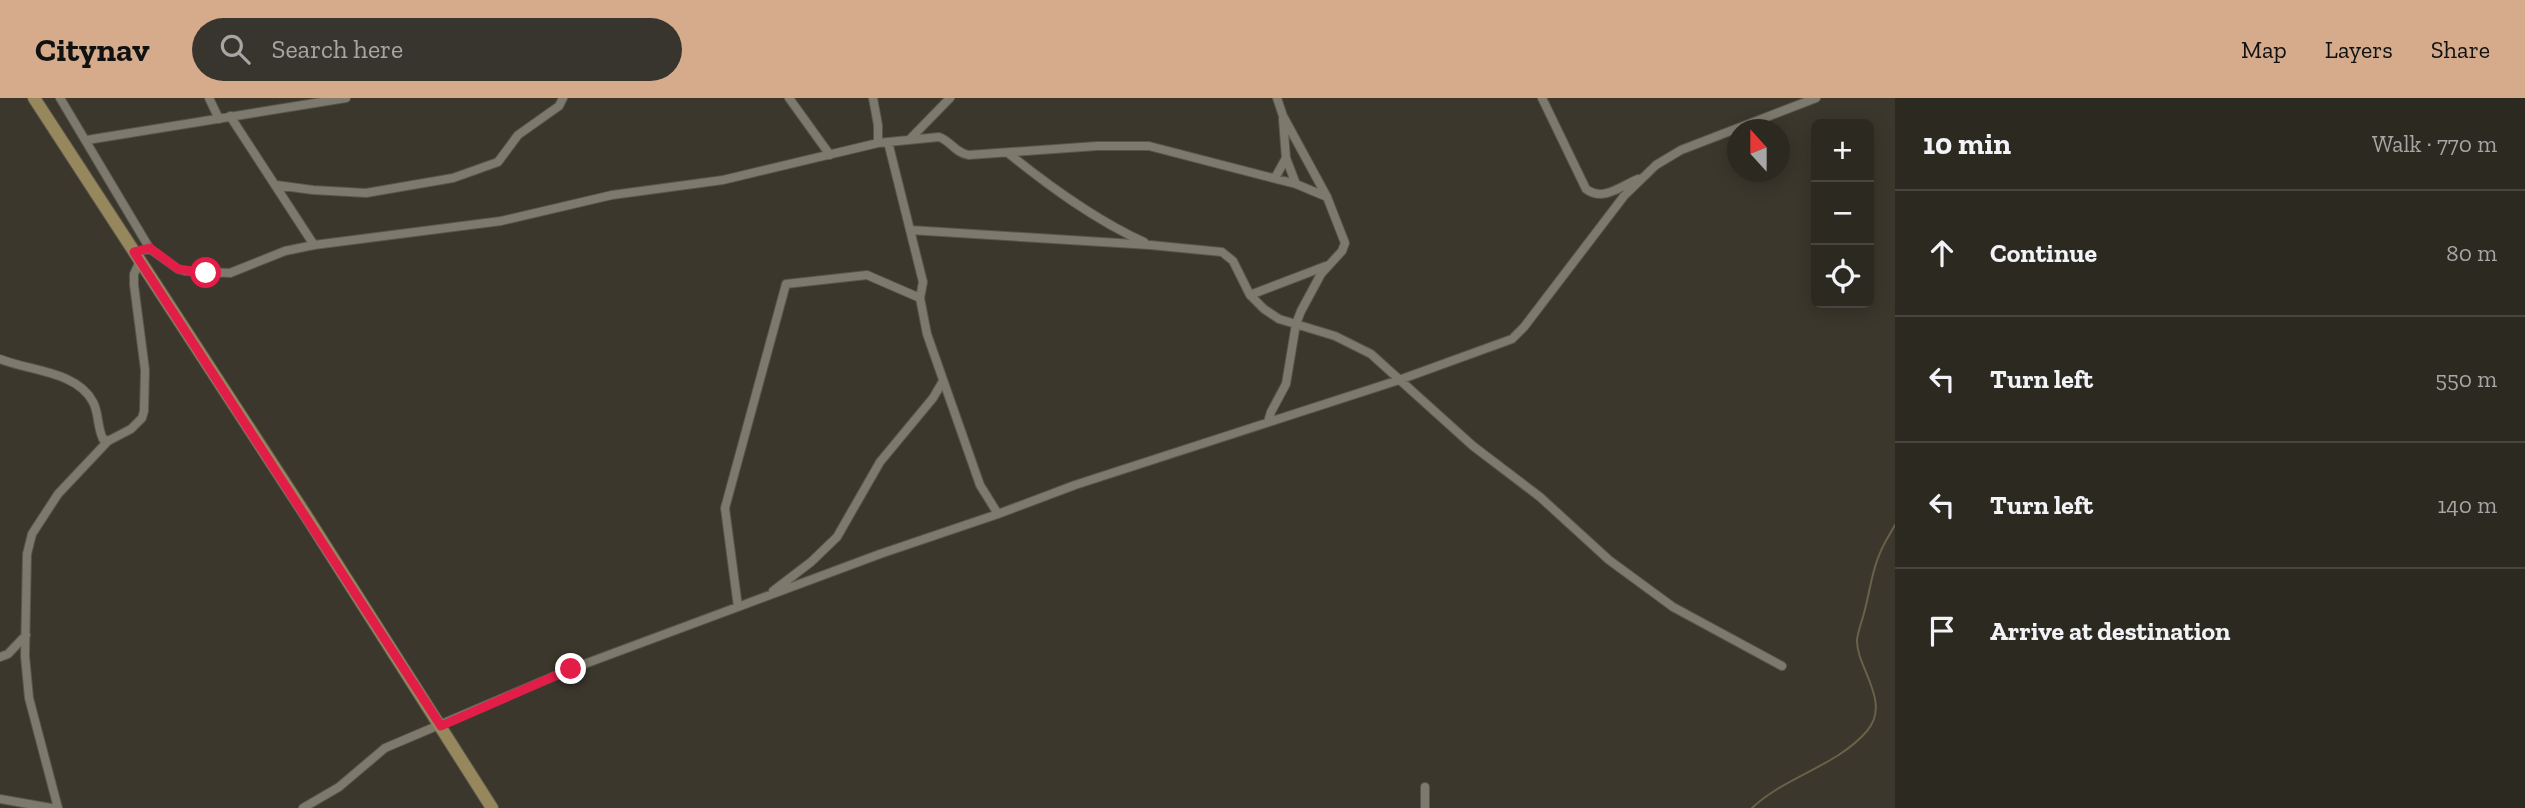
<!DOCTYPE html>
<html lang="en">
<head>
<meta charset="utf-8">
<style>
	body { margin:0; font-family:"Zilla Slab",serif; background:#38352e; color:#f1f3f6 }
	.controls { position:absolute; right:21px; top:21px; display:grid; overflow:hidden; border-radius:10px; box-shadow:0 4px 18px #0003 }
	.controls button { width:63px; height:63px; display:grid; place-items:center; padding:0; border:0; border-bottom:2px solid #48453f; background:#2c2921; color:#f1f3f6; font:35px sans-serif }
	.compass { position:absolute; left:1727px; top:21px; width:63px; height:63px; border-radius:50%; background:#2c2921; box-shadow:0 4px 18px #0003; rotate:339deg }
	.stop { position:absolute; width:21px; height:21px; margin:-16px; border:5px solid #e11d48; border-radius:50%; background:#fff }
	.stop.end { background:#e11d48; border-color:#fff; box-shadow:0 2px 7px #0008 }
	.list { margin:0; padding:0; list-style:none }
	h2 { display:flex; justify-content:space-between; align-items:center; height:91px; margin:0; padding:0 28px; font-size:30px }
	h2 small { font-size:23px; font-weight:400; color:#a6a6a5 }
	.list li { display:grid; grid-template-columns:46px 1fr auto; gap:21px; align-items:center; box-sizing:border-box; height:126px; padding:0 28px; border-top:2px solid #48453f }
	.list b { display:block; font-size:26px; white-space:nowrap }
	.list em { font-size:23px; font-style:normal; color:#a6a6a5 }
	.icon { flex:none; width:38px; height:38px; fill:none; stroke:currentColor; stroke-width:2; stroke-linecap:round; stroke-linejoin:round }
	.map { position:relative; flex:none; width:1895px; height:710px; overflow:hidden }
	header { display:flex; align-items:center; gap:42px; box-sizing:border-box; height:98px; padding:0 35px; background:#d6ab8b; color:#111 }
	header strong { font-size:33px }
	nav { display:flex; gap:38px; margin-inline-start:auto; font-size:24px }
	.search { width:490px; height:63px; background:#38352e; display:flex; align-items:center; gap:18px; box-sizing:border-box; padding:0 24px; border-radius:38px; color:#a6a6a5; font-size:26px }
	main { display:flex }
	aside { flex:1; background:#2c2921 }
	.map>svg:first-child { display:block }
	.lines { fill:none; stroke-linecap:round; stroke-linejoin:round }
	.stream { stroke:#696148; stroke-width:2 }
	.street-casing { stroke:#59554c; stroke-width:10 }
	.secondary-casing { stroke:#59554c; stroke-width:14 }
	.street { stroke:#7d796c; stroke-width:8 }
	.secondary { stroke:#96885c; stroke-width:12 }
	.route { stroke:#e11d48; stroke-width:9 }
</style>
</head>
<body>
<header>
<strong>Citynav</strong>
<div class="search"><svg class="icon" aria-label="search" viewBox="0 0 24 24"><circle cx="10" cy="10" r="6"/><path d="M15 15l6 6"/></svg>Search here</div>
<nav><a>Map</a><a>Layers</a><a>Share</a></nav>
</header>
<main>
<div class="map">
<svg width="1895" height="710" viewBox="0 0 1895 710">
	<rect width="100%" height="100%" fill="#3b372c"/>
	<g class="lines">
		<path class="stream" d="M1752,710C1786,678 1837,668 1867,633C1892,604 1856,569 1857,542C1858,532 1863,521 1865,511C1870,493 1872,472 1880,455C1884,445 1890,436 1895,427"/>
		<g class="street-casing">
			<path id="street" d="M60,0L150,151
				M209,0L219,21
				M789,0L830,57
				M873,0L878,27V45
				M1542,0L1586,91C1603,104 1621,88 1638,81
				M230,18L314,147
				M1283,21L1286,60L1296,86
				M910,41L950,0
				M87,42L346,0
				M888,44L923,184L920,200L927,236L980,387L998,416
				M1008,55C1049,88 1095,122 1144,144
				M1275,80L1286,60
				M276,87L313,92L366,95L453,80L498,64L518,37L559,8L563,0
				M910,132L1150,147L1222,154L1233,163L1250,197L1264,211L1279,221L1335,238L1371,256L1473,348L1540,399L1609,462L1673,509L1782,568
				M134,154L150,151L178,171L185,173L230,175L285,153L314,147L501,123L612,97L723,82L878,45L939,39C951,43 955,55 969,57L1097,48H1149L1296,86L1327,99
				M1250,197L1326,168
				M0,261C29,273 77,273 93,304C99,315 97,329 103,341L108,343
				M1268,324L1271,314L1286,286L1296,226L1301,213L1321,176L1342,153L1345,145L1327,99L1283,18L1277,0
				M773,493L811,464L837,439L880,364L933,300L943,283
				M738,509L725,410L786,186L867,177L920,200
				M0,559L8,556L26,537
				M1425,689V710
				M0,701L51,710
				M58,710L29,600L25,558L27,456L32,436L58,396L108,343L131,331L142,320L144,313L145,272L134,187V176L140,163
				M303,710L339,689L385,650L571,571L880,456L998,416L1075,387L1399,282L1512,241L1524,229L1624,98L1656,67L1681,52L1816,0"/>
		</g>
		<g class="secondary-casing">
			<path id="secondary" d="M34,0L307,419L492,710"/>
		</g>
		<use href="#street" class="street"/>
		<use href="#secondary" class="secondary"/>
	</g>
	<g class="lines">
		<path class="route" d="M206,175L178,171L150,150L134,154L441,628L571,571"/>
	</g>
</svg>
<div class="controls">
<button>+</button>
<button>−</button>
<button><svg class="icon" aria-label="locate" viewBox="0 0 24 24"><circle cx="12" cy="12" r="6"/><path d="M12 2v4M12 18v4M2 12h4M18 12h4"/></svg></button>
</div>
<svg class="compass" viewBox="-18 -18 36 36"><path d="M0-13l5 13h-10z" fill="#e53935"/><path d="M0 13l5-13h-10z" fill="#a6a6a5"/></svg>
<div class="stop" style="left:206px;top:175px"></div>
<div class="stop end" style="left:571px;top:571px"></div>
</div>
<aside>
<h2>10 min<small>Walk · 770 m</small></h2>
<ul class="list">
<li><svg class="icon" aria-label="ahead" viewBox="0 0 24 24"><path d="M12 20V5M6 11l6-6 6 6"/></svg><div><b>Continue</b></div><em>80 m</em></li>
<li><svg class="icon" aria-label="left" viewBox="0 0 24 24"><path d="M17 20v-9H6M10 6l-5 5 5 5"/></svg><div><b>Turn left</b></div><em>550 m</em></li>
<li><svg class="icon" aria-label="left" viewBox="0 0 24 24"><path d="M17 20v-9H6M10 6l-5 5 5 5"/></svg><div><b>Turn left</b></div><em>140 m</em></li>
<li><svg class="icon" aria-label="arrive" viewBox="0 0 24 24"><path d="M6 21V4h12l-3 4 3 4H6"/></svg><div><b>Arrive at destination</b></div></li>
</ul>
</aside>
</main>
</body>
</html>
